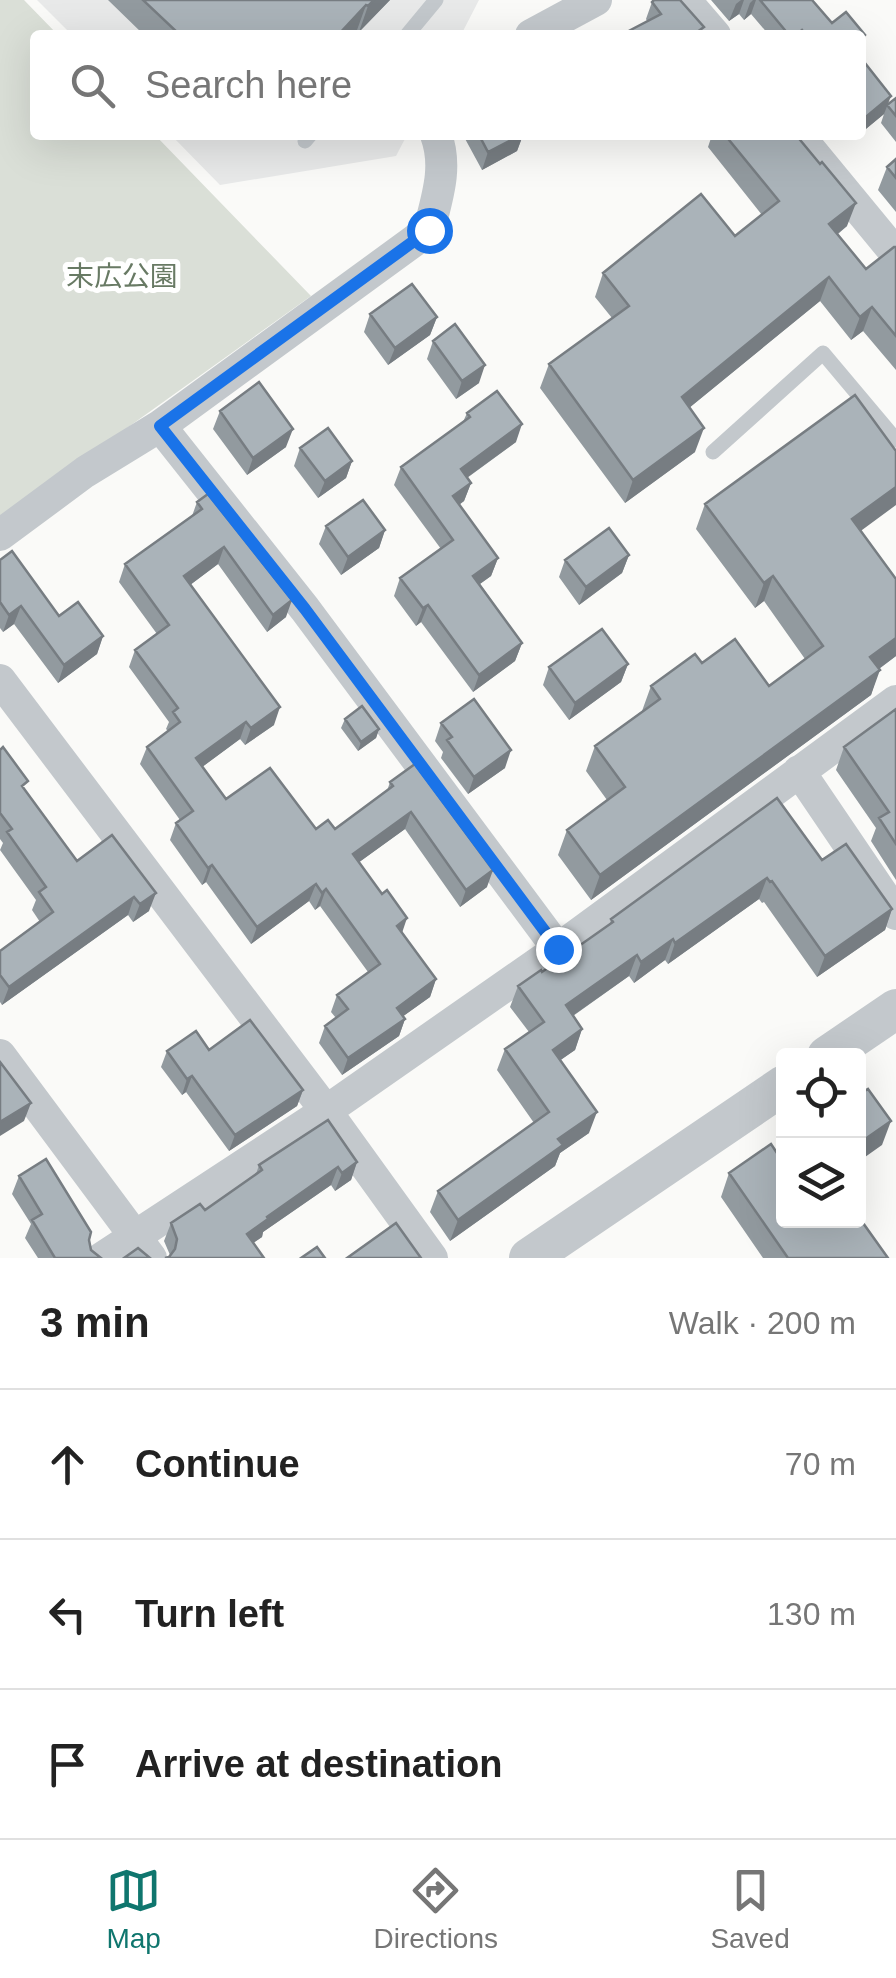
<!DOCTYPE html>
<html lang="en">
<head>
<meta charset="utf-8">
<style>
	body { margin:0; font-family:Arial,"Noto Sans JP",sans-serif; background:#f2f2f2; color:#222 }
	.controls { position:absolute; right:30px; bottom:30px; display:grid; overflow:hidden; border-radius:10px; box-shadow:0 10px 40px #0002 }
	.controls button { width:90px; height:90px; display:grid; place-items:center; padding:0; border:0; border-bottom:2px solid #e0e0e0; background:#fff; color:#222; font:50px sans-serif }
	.stop { position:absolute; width:30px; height:30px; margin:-22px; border:8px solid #1a73e8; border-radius:50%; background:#fff }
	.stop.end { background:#1a73e8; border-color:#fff; box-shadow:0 2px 10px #0008 }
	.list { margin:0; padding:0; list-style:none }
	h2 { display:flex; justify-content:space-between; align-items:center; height:130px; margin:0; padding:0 40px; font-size:42px }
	h2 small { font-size:32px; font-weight:400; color:#767676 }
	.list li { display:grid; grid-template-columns:65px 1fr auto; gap:30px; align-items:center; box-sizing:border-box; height:150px; padding:0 40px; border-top:2px solid #e0e0e0 }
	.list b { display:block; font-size:38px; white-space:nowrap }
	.list em { font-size:32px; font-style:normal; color:#767676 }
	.icon { flex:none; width:55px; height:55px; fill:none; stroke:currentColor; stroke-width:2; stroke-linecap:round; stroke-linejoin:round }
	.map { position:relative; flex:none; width:896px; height:1258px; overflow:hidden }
	.search { position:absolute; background:#fff; box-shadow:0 10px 40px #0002; left:30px; right:30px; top:30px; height:110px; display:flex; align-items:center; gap:25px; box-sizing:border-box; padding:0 35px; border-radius:10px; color:#767676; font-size:38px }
	.sheet { height:580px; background:#fff }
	nav { display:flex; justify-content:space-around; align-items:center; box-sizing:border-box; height:140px; border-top:2px solid #e0e0e0; background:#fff; font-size:28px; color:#767676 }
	nav a { display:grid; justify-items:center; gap:5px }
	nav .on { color:#0f766e }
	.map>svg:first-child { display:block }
	.built { fill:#e8e9e9 }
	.green { fill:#dadfd7 }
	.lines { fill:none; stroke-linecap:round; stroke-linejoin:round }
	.service { stroke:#c3c8cc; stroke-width:15 }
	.minor { stroke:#c3c8cc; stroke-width:32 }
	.tertiary { stroke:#c3c8cc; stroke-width:40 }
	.wall { fill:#929a9f }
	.shaded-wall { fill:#777d82 }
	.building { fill:#aab3b9; stroke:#777d82; stroke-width:2.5 }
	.route { stroke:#1a73e8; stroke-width:12 }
	.labels { text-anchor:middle; stroke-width:10; stroke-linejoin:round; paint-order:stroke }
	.park-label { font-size:28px; fill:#687a64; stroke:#fff }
</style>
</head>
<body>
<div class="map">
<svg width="896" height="1258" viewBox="0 0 896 1258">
	<rect width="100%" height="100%" fill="#fafaf8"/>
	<path class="built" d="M37,0H479L461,35H72Z
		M171,135H407L396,156L220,185Z"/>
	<path class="green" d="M0,0H24L58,35H35V135H155L311,296L0,519Z"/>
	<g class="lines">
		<path class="service" d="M407,35L436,0
			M305,141L310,135
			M713,452L823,353L896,440"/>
		<path class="minor" d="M685,0L715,35
			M531,35L596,0
			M798,135L896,254
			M160,426L305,609L558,949
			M0,535L85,472L160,426L429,230C437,198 448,167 436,135
			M0,680L326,1111L432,1258
			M799,771L896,914
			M0,1055L151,1258
			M102,1258L326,1111L558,949L896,701"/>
		<path class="tertiary" d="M827,1056L896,1009
			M529,1258L784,1085"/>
	</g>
	<path class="wall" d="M108,0H390L359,32L357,30L352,35H144Z
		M711,0H812L832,23L865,35L861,47V35H769L751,14L744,20L739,14L729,21Z
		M652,2L704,27L647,21L646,19Z
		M861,58L888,105L896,98V142L881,123L884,114L861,133Z
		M463,135H523L517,151L482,170Z
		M712,135H796L847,226L838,234L866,269L896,247V370L863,331L851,340L820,301L689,408L695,452L625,503L540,388L549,364L612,318L595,297L603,273L735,236L762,215L708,147Z
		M896,159V212L878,190L887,167Z
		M370,314L437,317L430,335L388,365L364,332Z
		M433,341L479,383L456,399L427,359Z
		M220,411L286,447L247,475L213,429Z
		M467,413L516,442L467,478L471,483L464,501L459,505L498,558L491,576L480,584L522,643L515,661L473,692L421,622L416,626L394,596L400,578L441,549L394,485L401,467L463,422Z
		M300,448L352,461L346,478L318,498L294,466Z
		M197,502L286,617L267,632L218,564L190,585L274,725L245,745L240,739L202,767L226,799L316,829H335L387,791L390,782L487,887L460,907L405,829L359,862L402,933L436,979L430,997L403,1016L405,1019L399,1036L342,1075L319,1043L325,1026L336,1018L331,1012L337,995L368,972L320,906L315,910L309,901L251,944L206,882L202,885L170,840L176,823L180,820L140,764L147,747L168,731L166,729L169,722L129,667L135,650L157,634L119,582L125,564L192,516Z
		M705,504L861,531L896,656L879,669L871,695L591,900L558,855L567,830L607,800L586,771L595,746L642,711L651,686L702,663L769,686L805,659L764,601L755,608L696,529Z
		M326,526L385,530L379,548L341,575L319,544Z
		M629,555L622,573L579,605L559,577L565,560Z
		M0,560L59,616L103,636L97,654L58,683L14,624L3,632L0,628Z
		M628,664L621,682L569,720L543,685L549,667Z
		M896,709V880L871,841L876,828L836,770L844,747Z
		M345,719L379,729L376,738L358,751L341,728Z
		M441,723L505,768L468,794L441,758L443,752L435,741Z
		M0,750L25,790L77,861L112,835L149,911L133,922L128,915L2,1005L0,1002V951L40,922L32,910L36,900L0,850L3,843L0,839Z
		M822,860L892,909L885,930L817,977L764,902L762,903L759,899L668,964L665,960L634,983L629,976L573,1016L582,1029L575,1050L560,1060L589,1133L560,1153L555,1166L450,1241L430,1212L438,1191L534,1123L497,1070L505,1049L529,1032L510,1007L518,986L542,972L610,924L611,919Z
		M209,1050L303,1090L297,1106L229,1151L186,1092L182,1095L161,1067L167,1051Z
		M779,1156L888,1258H763L721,1197L729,1173Z
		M357,1162L351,1180L335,1191L331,1185L263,1232L262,1237L253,1243L170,1255L164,1241L171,1223L205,1210L256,1174L259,1165Z
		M19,1176L89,1240L91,1250L101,1258H38L25,1238L31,1224L12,1194Z"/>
	<path class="shaded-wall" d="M374,0H390L359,32L368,6Z
		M741,0H744L739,14L729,21L736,4Z
		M753,0H756L751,14L744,20L750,3Z
		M366,5L357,30L352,35H338Z
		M891,96L884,114L861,133V121Z
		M513,135H523L517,151L482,170L488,152Z
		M856,203L847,226L821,247L829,224Z
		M829,277L820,301L673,421L682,397Z
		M872,307L863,331L851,340L860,317Z
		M437,317L430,335L388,365L395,348Z
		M485,365L479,383L456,399L462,381Z
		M522,424L516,442L454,487L461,469Z
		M704,428L695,452L625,503L633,480Z
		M293,429L286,447L247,475L253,458Z
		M352,461L346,478L318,498L325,481Z
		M471,483L464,501L446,514L453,496Z
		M896,487V505L843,544L852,519Z
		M385,530L379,548L341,575L348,557Z
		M224,547L218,564L178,594L184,576Z
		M629,555L622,573L579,605L586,587Z
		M498,558L491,576L467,593L473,576Z
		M773,576L764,601L755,608L764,583Z
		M292,600L286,617L267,632L273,615Z
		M428,605L421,622L416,626L423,608Z
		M21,606L14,624L3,632L9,615Z
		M103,636L97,654L58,683L64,665Z
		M896,638V656L861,682L870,657Z
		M522,643L515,661L473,692L479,675Z
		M628,664L621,682L569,720L575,703Z
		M880,670L871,695L591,900L600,875Z
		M280,707L274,725L245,745L251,728Z
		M246,722L240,739L190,776L196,758Z
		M379,729L376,738L358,751L361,742Z
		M511,750L505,768L468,794L474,777Z
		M411,812L405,829L347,871L353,854Z
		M212,865L206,882L202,885L208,868Z
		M493,870L487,887L460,907L466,890Z
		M767,878L759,899L668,964L675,943Z
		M316,884L309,901L251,944L257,927Z
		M326,889L320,906L315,910L322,893Z
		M156,893L149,911L133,922L140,904Z
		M134,897L128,915L2,1005L9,987Z
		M892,909L885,930L817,977L825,956Z
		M407,918L401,936L397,926Z
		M673,939L665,960L634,983L641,962Z
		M637,955L629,976L558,1026L566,1005Z
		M436,979L430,997L391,1025L397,1008Z
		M405,1019L399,1036L342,1075L348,1058Z
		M582,1029L575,1050L545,1071L553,1050Z
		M192,1076L186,1092L182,1095L187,1079Z
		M303,1090L297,1106L229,1151L235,1135Z
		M31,1103L24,1121L0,1136V1122Z
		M597,1112L589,1133L560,1153L555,1166L450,1241L458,1220L558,1139Z
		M891,1121L882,1145L858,1162V1144Z
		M357,1162L351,1180L335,1191L342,1173Z
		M338,1167L331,1185L263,1232L262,1237L240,1252L247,1234L267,1217Z"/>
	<path class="building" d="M143,0H374L368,6L366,5L338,35H180Z
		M654,0H680L704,27L693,35H621L661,14L652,2Z
		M760,0H812L832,23L846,12L865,35L861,39V35H806L802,30L796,35H789Z
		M861,58L891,96L861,121Z
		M896,98V116L887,105Z
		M479,135H521L488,152Z
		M725,135H796L820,164L822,162L856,203L829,224L866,269L894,247H896V336L872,307L860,317L829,277L682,397L704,428L633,480L549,364L629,306L603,273L701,194L735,236L779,201Z
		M896,159V178L887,167Z
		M412,284L437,317L395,348L370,314Z
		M455,324L485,365L462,381L433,341Z
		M259,382L293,429L253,458L220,411Z
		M497,391L522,424L461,469L471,483L453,496L498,558L473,576L522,643L479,675L428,605L423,608L400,578L453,540L401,467L470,417L467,413Z
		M855,395L896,451V487L852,519L896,579V638L870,657L880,670L600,875L567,830L625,787L595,746L660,699L651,686L695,654L702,663L735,639L769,686L823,646L773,576L764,583L705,504Z
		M328,428L352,461L325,481L300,448Z
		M208,494L292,600L273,615L224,547L184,576L280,707L251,728L246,722L196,758L226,799L270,768L316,829L328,820L335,829L393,786L390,782L415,764L493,870L466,890L411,812L353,854L382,894L387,890L407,918L397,926L436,979L397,1008L405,1019L348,1058L325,1026L348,1009L337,995L380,964L326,889L322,893L316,884L257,927L212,865L208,868L176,823L193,811L147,747L180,722L173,712L178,708L135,650L169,625L125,564L202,509L197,502Z
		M363,500L385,530L348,557L326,526Z
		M609,528L629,555L586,587L565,560Z
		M12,551L59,616L78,602L103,636L64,665L21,606L9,615L0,602V560Z
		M602,629L628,664L575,703L549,667Z
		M474,699L511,750L474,777L447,740L452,737L441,723Z
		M362,706L379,729L361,742L345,719Z
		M896,709V844L879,818L889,812L844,747Z
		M3,747L28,781L22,786L77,861L112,835L156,893L140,904L134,897L9,987L0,975V951L53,912L39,892L46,887L7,832L12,829L0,813V750Z
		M777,798L822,860L846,844L892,909L825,956L772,881L770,882L767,878L675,943L673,939L641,962L637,955L566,1005L582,1029L553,1050L597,1112L558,1139L563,1145L458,1220L438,1191L549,1112L505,1049L544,1022L518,986L541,970L542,972L613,922L611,919Z
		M250,1020L303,1090L235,1135L192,1076L187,1079L167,1051L196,1031L209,1050Z
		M0,1062L31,1103L0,1122Z
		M868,1089L891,1121L858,1144V1095Z
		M328,1120L357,1162L342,1173L338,1167L267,1217L268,1219L247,1234L264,1258H165L169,1257L175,1249L177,1239L171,1223L200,1204L205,1210L262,1170L259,1165Z
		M771,1144L779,1156L784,1153V1220H858V1216L888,1258H788L729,1173Z
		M46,1159L91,1232L89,1240L91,1250L101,1258H55L32,1220L42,1214L19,1176Z
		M396,1223L421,1258H347Z
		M317,1247L325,1258H301Z
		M138,1248L150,1258H124Z"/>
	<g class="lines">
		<path class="route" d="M429,230L160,426L305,609L558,949"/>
	</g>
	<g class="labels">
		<g class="park-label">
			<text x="122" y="286">末広公園</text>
		</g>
	</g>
</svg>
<div class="controls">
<button><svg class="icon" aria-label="locate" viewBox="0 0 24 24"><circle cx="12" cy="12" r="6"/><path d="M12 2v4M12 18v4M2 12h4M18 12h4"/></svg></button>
<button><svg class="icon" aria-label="layers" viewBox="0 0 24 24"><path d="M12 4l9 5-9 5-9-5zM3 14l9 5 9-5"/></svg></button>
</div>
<div class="stop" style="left:429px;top:230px"></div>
<div class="stop end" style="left:558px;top:949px"></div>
<div class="search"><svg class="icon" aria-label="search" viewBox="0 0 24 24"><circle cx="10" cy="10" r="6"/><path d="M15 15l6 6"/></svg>Search here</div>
</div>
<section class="sheet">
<h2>3 min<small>Walk · 200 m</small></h2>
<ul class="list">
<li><svg class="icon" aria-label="ahead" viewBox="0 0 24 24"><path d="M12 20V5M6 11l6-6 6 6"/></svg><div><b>Continue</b></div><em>70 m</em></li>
<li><svg class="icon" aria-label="left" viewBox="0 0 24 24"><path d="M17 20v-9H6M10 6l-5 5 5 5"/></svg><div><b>Turn left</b></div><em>130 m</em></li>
<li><svg class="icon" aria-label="arrive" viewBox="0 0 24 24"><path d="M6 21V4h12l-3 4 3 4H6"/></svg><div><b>Arrive at destination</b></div></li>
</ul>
</section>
<nav>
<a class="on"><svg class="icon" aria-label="map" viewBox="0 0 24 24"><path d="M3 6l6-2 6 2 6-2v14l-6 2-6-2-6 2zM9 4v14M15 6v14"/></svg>Map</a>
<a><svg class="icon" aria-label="directions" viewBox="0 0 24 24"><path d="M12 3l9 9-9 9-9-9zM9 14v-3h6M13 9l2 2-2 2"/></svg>Directions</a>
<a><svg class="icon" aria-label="saved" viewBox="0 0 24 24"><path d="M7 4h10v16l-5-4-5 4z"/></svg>Saved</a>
</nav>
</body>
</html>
